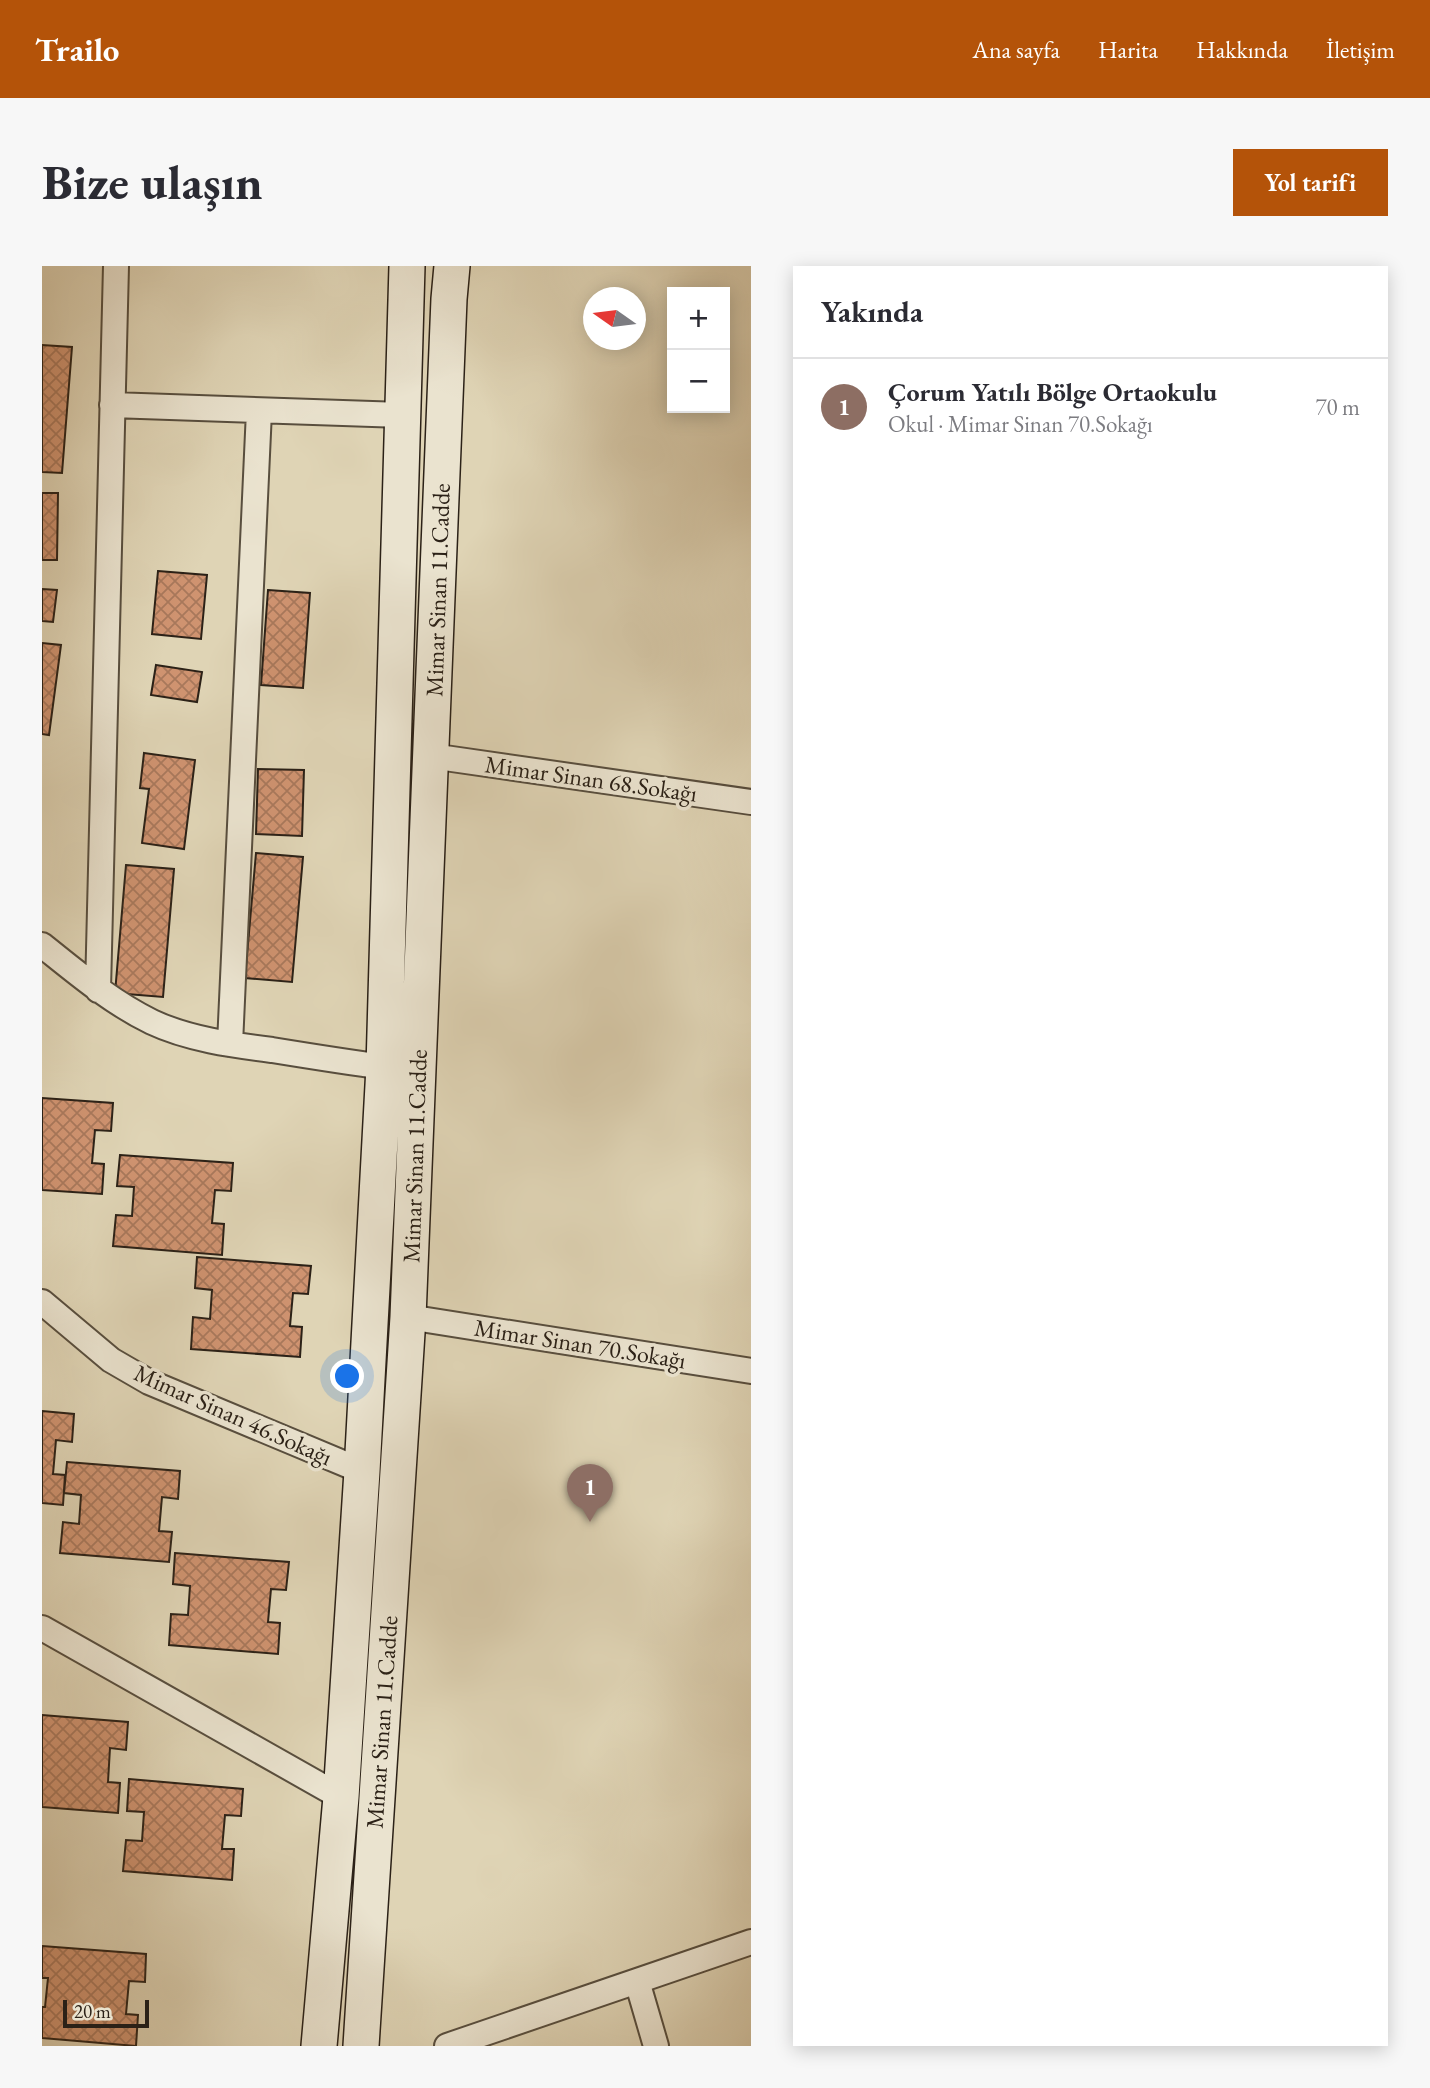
<!DOCTYPE html>
<html lang="tr">
<head>
<meta charset="utf-8">
<style>
	body { margin:0; font-family:"EB Garamond",serif; background:#f7f7f7; color:#2b2b33 }
	.controls { position:absolute; right:21px; top:21px; display:grid; overflow:hidden; border-radius:0px; box-shadow:0 4px 18px #0003 }
	.controls button { width:63px; height:63px; display:grid; place-items:center; padding:0; border:0; border-bottom:2px solid #e1e1e2; background:#fff; color:#2b2b33; font:35px sans-serif }
	.compass { position:absolute; left:541px; top:21px; width:63px; height:63px; border-radius:50%; background:#fff; box-shadow:0 4px 18px #0003; rotate:284deg }
	.scale { position:absolute; left:21px; bottom:18px; width:86px; box-sizing:border-box; padding-left:7px; border:4px solid #2b2117; border-top:0; font-size:19px; line-height:24px; white-space:nowrap; color:#2b2117; -webkit-text-stroke:5px #eae3cf; paint-order:stroke }
	.you { position:absolute; left:306px; top:1111px; width:24px; height:24px; margin:-18px; border:5px solid #fff; border-radius:50%; background:#1a73e8; box-shadow:0 0 0 10px #1a73e833 }
	.badge { display:grid; place-items:center; width:46px; height:46px; border-radius:50%; background:#b45309; color:#fff; font-size:23px; font-weight:700 }
	.pin { position:absolute; translate:-50% -58px; filter:drop-shadow(0 2px 4px #0008) }
	.pin::after { content:''; position:absolute; top:37px; width:24px; height:21px; background:inherit; clip-path:polygon(0 0,100% 0,50% 100%) }
	.list { margin:0; padding:0; list-style:none }
	h2 { display:flex; justify-content:space-between; align-items:center; height:91px; margin:0; padding:0 28px; font-size:30px }
	h2 small { font-size:23px; font-weight:400; color:#7c7c81 }
	.list li { display:grid; grid-template-columns:46px 1fr auto; gap:21px; align-items:center; box-sizing:border-box; height:98px; padding:0 28px; border-top:2px solid #e1e1e2 }
	.list b { display:block; font-size:26px; white-space:nowrap }
	.list p { margin:0; font-size:23px; white-space:nowrap; color:#7c7c81 }
	.list em { font-size:23px; font-style:normal; color:#7c7c81 }
	.map { position:relative; flex:none; width:709px; height:1780px; overflow:hidden; border-radius:0px }
	header { display:flex; align-items:center; gap:42px; box-sizing:border-box; height:98px; padding:0 35px; background:#b45309; color:#fff }
	header strong { font-size:33px }
	nav { display:flex; gap:38px; margin-inline-start:auto; font-size:24px }
	.intro { display:flex; align-items:center; justify-content:space-between; box-sizing:border-box; height:168px; padding:0 42px }
	h1 { margin:0; font-size:49px }
	.button { padding:18px 32px; border-radius:0px; background:#b45309; color:#fff; font-size:24px; font-weight:700 }
	main { display:flex; gap:42px; padding:0 42px }
	aside { flex:1; background:#fff; border-radius:0px; box-shadow:0 4px 18px #0003 }
	.map>svg:first-child { display:block }
	.building { fill:url(#building-cross-hatch); stroke:#2b2117; stroke-width:2 }
	.lines { fill:none; stroke-linecap:round; stroke-linejoin:round }
	.street-casing { stroke:#584e3e; stroke-width:28 }
	.secondary-casing { stroke:#2b2117; stroke-width:38 }
	.street { stroke:#eae3cf; stroke-width:24 }
	.secondary { stroke:#eae3cf; stroke-width:35 }
	.labels { text-anchor:middle; stroke-width:7; stroke-linejoin:round; paint-order:stroke }
	.street-label { font-size:24px; fill:#2b2117; stroke:#eae3cf }
</style>
</head>
<body>
<header>
<strong>Trailo</strong>
<nav><a>Ana sayfa</a><a>Harita</a><a>Hakkında</a><a>İletişim</a></nav>
</header>
<div class="intro"><h1>Bize ulaşın</h1><a class="button">Yol tarifi</a></div>
<main>
<div class="map">
<svg width="709" height="1780" viewBox="0 0 709 1780">
	<defs>
		<pattern id="building-cross-hatch" width="8" height="8" patternUnits="userSpaceOnUse" patternTransform="scale(1.75)"><rect width="8" height="8" fill="#cf9370"/><path d="M0 0l8 8M0 8l8-8" fill="none" stroke="#a8785b"/></pattern>
	</defs>
	<rect width="100%" height="100%" fill="#dfd4b5"/>
	<filter id="stains"><feTurbulence type="fractalNoise" baseFrequency=".00286" numOctaves="4"/><feColorMatrix values="0 0 0 0 .2 0 0 0 0 .09 0 0 0 0 .02 0 0 0 .5 -.17"/></filter>
	<radialGradient id="worn" r=".72"><stop offset=".6" stop-color="#630" stop-opacity="0"/><stop offset="1" stop-color="#630" stop-opacity=".3"/></radialGradient>
	<path class="building" d="M0,79L30,81L20,207L0,206Z
		M0,227H16L15,294H0Z
		M116,305L165,309L159,373L110,368Z
		M0,323L15,324L11,356L0,355Z
		M226,324L268,327L261,422L219,419Z
		M0,377L19,379L7,469L0,468Z
		M114,399L160,406L155,436L109,429Z
		M102,487L153,494L142,583L100,577L107,523L98,522Z
		M216,503L262,504L260,570L214,568Z
		M214,587L261,591L250,716L203,712Z
		M84,599L132,603L121,731L73,727Z
		M0,832L71,837L69,865L53,864L50,897L62,898L60,928L0,924Z
		M78,889L191,897L189,925L173,924L170,957L182,958L180,989L71,980L74,949L90,950L92,921L75,920Z
		M155,991L269,1000L266,1028L251,1027L248,1060L260,1061L258,1091L149,1083L151,1051L168,1053L170,1024L153,1022Z
		M0,1145L32,1148L30,1176L14,1174L11,1208L23,1209L21,1239L0,1237Z
		M25,1196L138,1205L136,1233L120,1231L117,1265L130,1266L127,1296L18,1287L21,1256L37,1258L39,1229L22,1227Z
		M133,1287L247,1296L244,1324L229,1323L226,1356L238,1357L236,1388L127,1379L129,1348L146,1349L148,1320L131,1318Z
		M0,1449L86,1456L84,1484L68,1482L66,1516L78,1517L76,1547L0,1541Z
		M87,1513L201,1523L199,1550L183,1549L180,1583H192L190,1614L81,1605L84,1574L100,1575L102,1546L85,1545Z
		M0,1680L104,1688L103,1716L87,1715L84,1748L96,1749L94,1780L0,1772V1741H3L6,1712H0Z"/>
	<g class="lines">
		<g class="street-casing">
			<path id="street" d="M70,139L360,149
				M389,490L709,536
				M0,679C35,707 69,736 110,756C146,773 190,779 230,784C267,790 304,796 342,801
				M56,724L74,0
				M188,778L217,145
				M0,1036L69,1094L107,1116L320,1205
				M366,1051L709,1105
				M0,1362L299,1531
				M595,1715L614,1780
				M405,1780L709,1676"/>
		</g>
		<g class="secondary-casing">
			<path id="secondary" d="M277,1780L299,1531L320,1205L342,801L365,0
				M319,1780L366,1051L407,33L410,0"/>
		</g>
		<use href="#street" class="street"/>
		<use href="#secondary" class="secondary"/>
	</g>
	<g class="labels">
		<g class="street-label">
			<text transform="translate(396 324) rotate(-88)" y="8">Mimar Sinan 11.Cadde</text>
			<text transform="translate(549 513) rotate(8)" y="8">Mimar Sinan 68.Sokağı</text>
			<text transform="translate(373 890) rotate(-88)" y="8">Mimar Sinan 11.Cadde</text>
			<text transform="translate(538 1078) rotate(9)" y="8">Mimar Sinan 70.Sokağı</text>
			<text transform="translate(191 1149) rotate(24)" y="8">Mimar Sinan 46.Sokağı</text>
			<text transform="translate(340 1456) rotate(-86)" y="8">Mimar Sinan 11.Cadde</text>
		</g>
	</g>
	<rect width="100%" height="100%" filter="url(#stains)"/>
	<rect width="100%" height="100%" fill="url(#worn)"/>
</svg>
<div class="controls">
<button>+</button>
<button>−</button>
</div>
<svg class="compass" viewBox="-18 -18 36 36"><path d="M0-13l5 13h-10z" fill="#e53935"/><path d="M0 13l5-13h-10z" fill="#7c7c81"/></svg>
<div class="scale">20 m</div>
<div class="you"></div>
<div class="pin badge" style="left:548px;top:1256px;background:#8d6e63">1</div>
</div>
<aside>
<h2>Yakında<small></small></h2>
<ul class="list">
<li><span class="badge" style="background:#8d6e63">1</span><div><b>Çorum Yatılı Bölge Ortaokulu</b><p>Okul · Mimar Sinan 70.Sokağı</p></div><em>70 m</em></li>
</ul>
</aside>
</main>
</body>
</html>
